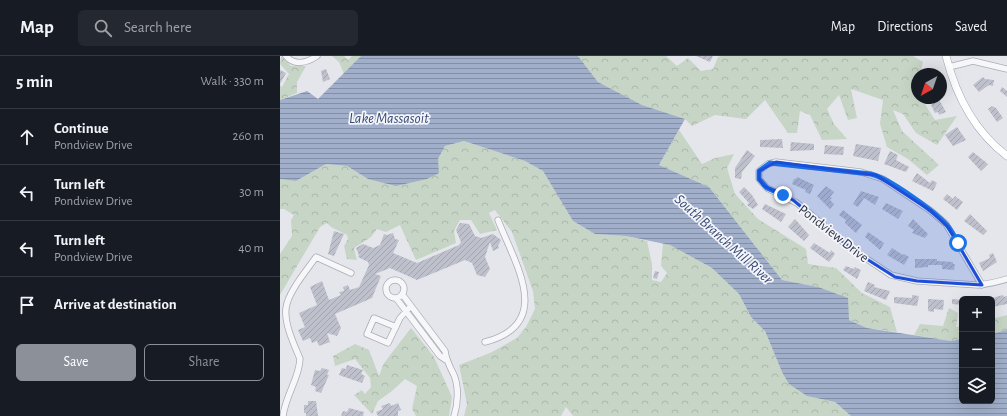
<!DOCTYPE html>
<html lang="en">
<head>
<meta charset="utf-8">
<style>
	body { margin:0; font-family:"Alegreya Sans",sans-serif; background:#242831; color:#f1f3f6 }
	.controls { position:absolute; right:12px; bottom:12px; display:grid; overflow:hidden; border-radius:6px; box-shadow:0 4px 16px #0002 }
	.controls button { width:36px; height:36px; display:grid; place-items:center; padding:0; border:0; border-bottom:1px solid #363941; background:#171b24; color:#f1f3f6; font:20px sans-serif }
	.compass { position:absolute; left:631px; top:12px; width:36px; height:36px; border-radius:50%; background:#171b24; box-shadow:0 4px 16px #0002; rotate:220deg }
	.stop { position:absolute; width:12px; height:12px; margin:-9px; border:3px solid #1a73e8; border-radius:50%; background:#fff }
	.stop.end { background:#1a73e8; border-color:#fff; box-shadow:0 1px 4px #0008 }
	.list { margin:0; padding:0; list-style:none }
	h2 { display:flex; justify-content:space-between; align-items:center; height:52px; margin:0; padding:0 16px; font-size:17px }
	h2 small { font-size:13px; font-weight:400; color:#9ea1a6 }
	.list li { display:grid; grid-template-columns:26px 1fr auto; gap:12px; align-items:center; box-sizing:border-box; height:56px; padding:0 16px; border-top:1px solid #363941 }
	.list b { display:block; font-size:15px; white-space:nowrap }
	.list p { margin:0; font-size:13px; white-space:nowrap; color:#9ea1a6 }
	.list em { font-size:13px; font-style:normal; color:#9ea1a6 }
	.actions { display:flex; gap:8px; padding:12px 16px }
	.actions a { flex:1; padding:9px 0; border:1px solid #8c9099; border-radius:6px; text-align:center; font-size:14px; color:#8c9099 }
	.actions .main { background:#8c9099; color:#fff }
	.icon { flex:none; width:22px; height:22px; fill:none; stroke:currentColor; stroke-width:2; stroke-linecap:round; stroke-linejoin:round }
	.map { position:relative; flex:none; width:727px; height:360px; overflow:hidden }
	header { display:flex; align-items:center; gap:24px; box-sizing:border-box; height:56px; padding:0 20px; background:#171b24; border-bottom:1px solid #363941 }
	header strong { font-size:19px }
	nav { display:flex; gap:22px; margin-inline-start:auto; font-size:14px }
	.search { width:280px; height:36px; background:#242831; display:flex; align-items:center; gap:10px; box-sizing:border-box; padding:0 14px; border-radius:6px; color:#9ea1a6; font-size:15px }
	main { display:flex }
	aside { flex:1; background:#171b24 }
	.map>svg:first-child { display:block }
	.forest { fill:url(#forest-crowns) }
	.water { fill:url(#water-rules) }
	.building { fill:url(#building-hatch) }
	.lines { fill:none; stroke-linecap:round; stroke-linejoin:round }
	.minor-casing { stroke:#a9acb5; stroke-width:7 }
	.major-casing { stroke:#a4a9b7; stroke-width:8 }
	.minor { stroke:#f7f7fa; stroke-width:5.5 }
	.major { stroke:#fff; stroke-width:7 }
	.route { stroke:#1a73e8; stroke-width:5 }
	.marked { fill:#1d4ed8; fill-opacity:0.2; stroke:#1d4ed8; stroke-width:3; stroke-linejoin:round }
	.labels { text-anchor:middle; stroke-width:3.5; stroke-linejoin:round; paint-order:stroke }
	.street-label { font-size:14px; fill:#2c3143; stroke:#f4f5f9 }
	.water-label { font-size:15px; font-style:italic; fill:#374a76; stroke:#f4f5f9 }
</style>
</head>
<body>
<header>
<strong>Map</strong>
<div class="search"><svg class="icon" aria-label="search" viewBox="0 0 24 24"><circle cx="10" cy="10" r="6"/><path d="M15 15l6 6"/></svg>Search here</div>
<nav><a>Map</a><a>Directions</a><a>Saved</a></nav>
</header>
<main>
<aside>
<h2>5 min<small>Walk · 330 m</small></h2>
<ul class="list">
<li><svg class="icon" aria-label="ahead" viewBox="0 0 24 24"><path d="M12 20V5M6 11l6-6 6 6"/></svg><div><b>Continue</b><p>Pondview Drive</p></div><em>260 m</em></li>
<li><svg class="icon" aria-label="left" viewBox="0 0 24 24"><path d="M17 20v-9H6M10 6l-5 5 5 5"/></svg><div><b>Turn left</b><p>Pondview Drive</p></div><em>30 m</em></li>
<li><svg class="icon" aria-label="left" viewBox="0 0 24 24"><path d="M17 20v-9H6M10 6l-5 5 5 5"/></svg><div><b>Turn left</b><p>Pondview Drive</p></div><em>40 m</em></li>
<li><svg class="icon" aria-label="arrive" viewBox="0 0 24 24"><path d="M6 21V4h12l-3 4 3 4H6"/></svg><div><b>Arrive at destination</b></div></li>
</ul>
<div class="actions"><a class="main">Save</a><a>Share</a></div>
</aside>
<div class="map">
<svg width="727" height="360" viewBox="0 0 727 360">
	<defs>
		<pattern id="forest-crowns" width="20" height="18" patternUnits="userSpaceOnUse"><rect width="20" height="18" fill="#c7d5c6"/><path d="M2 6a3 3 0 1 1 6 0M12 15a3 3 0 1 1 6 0" fill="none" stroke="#abb7ab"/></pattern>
		<pattern id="water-rules" width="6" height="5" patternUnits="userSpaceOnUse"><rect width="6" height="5" fill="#a1afca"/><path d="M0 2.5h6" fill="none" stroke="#838fa6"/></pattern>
		<pattern id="building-hatch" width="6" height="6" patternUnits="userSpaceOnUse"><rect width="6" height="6" fill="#bec1cb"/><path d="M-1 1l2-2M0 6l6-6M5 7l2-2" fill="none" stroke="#a3a6b0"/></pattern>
	</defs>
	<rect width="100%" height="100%" fill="#e4e6eb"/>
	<path class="forest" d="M1,0L11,10H26L17,26V37L0,44V29L2,31L9,18L0,8Z
		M52,0H64L68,4L72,0H81L64,18L59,6Z
		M298,0H386L397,10L408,2L421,15L433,13L438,1L441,0H633L643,6L640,18H637L636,34L637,42H641L655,64L677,60L657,89L636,77L623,58L613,54L622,75L659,109L647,119L628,103L607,91L600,68L603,44L571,33L577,62L568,64L559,39L547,53L554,68L567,83L542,84L530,59L520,55L517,77H508L485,44L466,63L435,59L412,70L405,63L362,49L318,26Z
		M399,74L422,108L435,102L454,98L447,112L455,138L478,163L526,193L528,208L556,212L582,237L610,251L617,276L587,272L569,264L538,231L502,224L429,131L379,109Z
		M184,85L245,105L263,115L293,165L315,178L346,180L367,185L372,208V224L381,226L387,217L381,210L383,187L390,189L432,212L459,238L471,261L485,275L502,316L527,340L555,346L571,360H293L286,351L281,360H184L187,348L179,309L210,297L237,282L246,271L255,253L253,235L232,176L215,154L209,157L217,174L200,178L191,164H180L174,175L176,187L136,204L120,169L106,176L97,173L91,181L74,192L77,204L67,203L64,190L68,183L67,179L51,171L47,167L40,171L0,239V198L12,180L11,164L14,159L4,153H0V123L16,125L46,108L67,110L88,123L158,103L165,90Z
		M669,252L678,257L676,271L682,270V283L671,285L634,279L640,268L663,270Z
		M727,259V274L712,278V263Z
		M131,272L154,301L172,341L169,360H136L132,353L137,330L125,323L112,335L98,345L92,358L74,339L82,334L85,338L91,331L90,322L75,303L55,310L53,300L75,288L89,294L99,320L104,307Z"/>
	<path class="water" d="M81,0H298L318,26L362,49L405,63L379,109L429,131L502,224L538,231L568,242L569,264L587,272L671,285L682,283V345H712V278L727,274V360H571L555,346L527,340L509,328L502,316L485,275L471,261L459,238L432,212L390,189L346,180L315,178L293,165L263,115L245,105L184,85L165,90L158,103L159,117L147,123L116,130L88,123L67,110L46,108L16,125L0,123V44L27,35L38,43Z"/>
	<path class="building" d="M416,0H433L430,6Z
		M46,13L50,23L43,26L41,15Z
		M649,13L651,18H638V17Z
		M0,14L6,17L0,28Z
		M703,21L705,23L714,24L713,30L709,29L699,36L693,29Z
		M722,31L727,35V41L720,35Z
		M655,42H658L666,56L659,59L658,56L655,57L651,49L653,47L651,44Z
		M712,50L716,52L723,62L717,66L708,53Z
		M677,71L686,84L673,90L665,79Z
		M502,83L503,92L480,91V84Z
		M511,86L534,88V94L510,95Z
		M576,88L601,92L598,105L573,100Z
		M545,89L564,91L563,99L544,98Z
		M467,94L475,100L462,116L461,123L455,122V112Z
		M610,95L618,99L616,104L629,111L626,116L604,108Z
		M693,96L708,108L701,115L688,101Z
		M637,117L650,127L652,124L657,127L653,135L632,125Z
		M517,121L534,129L530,138L525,136L526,134L512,128L514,123H516Z
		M546,130L554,136L550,141L552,142L550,144L554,148L550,153L537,140Z
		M464,131L472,139L478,149L473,153L467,149L469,147L459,136Z
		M581,135L599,141L595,149L584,142L578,151L573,148Z
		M667,138L673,143L675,140L683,146L677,154L663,143Z
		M606,147L623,155L618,163L602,153Z
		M485,148L506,158L501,166L482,153Z
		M563,154L582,169L576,177L565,167L566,164L559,159Z
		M690,158L707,175L703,179L684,165Z
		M515,163L529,179L524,185L508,171Z
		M633,163L648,178L645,182L632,177L634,174L628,170Z
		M180,167L189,168L195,180L201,182L213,178L221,184L218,190L219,192L213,195L210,186L205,201L210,213L205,221L197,219L192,207L185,204L137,224L110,212L95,218L101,220L92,242L55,258L61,272L57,280L47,277L50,286L39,290L37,285L32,287L30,282L23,285L18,274L25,271L19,257L37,249L30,231L42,225L49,244L61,239L59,236L64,235L63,231L68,229L70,234L79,231L89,209L88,206L78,201L79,199L76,192L83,188L93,192L100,189L104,178L107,179L113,177L115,183L119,184L113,197L137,207L179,189L181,186L176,174Z
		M54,175L64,178L54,200L48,198Z
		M588,176L604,187L600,194L585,181Z
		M534,187L550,197L551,194L555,198L549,206L530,192Z
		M612,192L623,199L624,198L629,201L624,209L607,199Z
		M713,197L717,206L703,215L699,207L710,202L709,199Z
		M635,203H657V205L673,206V208H675L674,214L662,213V209H648V211L635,212Z
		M566,210L574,213L575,211L581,214L577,223L563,214Z
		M375,215L379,216L377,223L373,222Z
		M588,226L595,229L594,231L610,235L606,244L584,235Z
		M632,239L639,240L637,250L614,247V241L632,242Z
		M723,239L724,241L727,240V248L712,251V242Z
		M648,243L664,244L663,254L654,253V256L648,255Z
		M672,243L682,244V249L672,248Z
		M67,309L83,314L81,318L85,320L82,327L59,319L62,312L66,313Z
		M42,312L49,314L47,319H49L41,337L35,335L36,331L31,329L35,314L40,315Z
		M28,345H36L38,360H26V357H24V349H28Z
		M110,347L111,350L118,347L121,354L118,355V360H98L96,356L103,353L101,350Z
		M69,352L84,356L83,360H61L63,355L67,356Z"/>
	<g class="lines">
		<g class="minor-casing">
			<path id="minor" d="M6,0C14,10 27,7 37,0
				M669,11L693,5L727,13
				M106 233a9 9 0 1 1 18 0a9 9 0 1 1-18 0Z
				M702,229L666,168L651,155L603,123L581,116L496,106L488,108L479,115V123L487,132L517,147L569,191L611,219L637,225L698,229C708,228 717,226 727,223
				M122,238L165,295C166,304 170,311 174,319C179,331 178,348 174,360
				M116,242L160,300L166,304
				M116,271L94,262L87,278L108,287L120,262L131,250
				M205,286C275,268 235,208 218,164
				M3,360C6,338 19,323 20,303C14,288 4,268 6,252C8,236 27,214 36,201L71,217"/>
		</g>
		<g class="major-casing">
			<path id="major" d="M666,0C676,40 694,75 727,100"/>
		</g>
		<use href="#minor" class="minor"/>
		<use href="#major" class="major"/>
	</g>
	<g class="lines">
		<path class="route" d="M503,139L487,132L479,123V115L490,107L591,118C610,123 653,154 667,169C671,174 675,181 678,187"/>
	</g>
	<path class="marked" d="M496,106L596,119L651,155L668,171L702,229L637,225L615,221L574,195L513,144L484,130L479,123V115Z"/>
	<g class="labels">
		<g class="street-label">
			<text transform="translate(554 177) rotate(38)" y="5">Pondview Drive</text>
		</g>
		<g class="water-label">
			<text x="109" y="67">Lake Massasoit</text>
			<text transform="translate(444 183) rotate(42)" y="5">South Branch Mill River</text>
		</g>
	</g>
</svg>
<div class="controls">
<button>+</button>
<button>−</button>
<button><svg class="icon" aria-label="layers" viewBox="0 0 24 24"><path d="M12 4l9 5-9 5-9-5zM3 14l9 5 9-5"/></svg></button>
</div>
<svg class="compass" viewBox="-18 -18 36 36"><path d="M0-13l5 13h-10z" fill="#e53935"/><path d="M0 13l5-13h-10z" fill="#9ea1a6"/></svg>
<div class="stop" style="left:678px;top:187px"></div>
<div class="stop end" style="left:503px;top:139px"></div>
</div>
</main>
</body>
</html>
